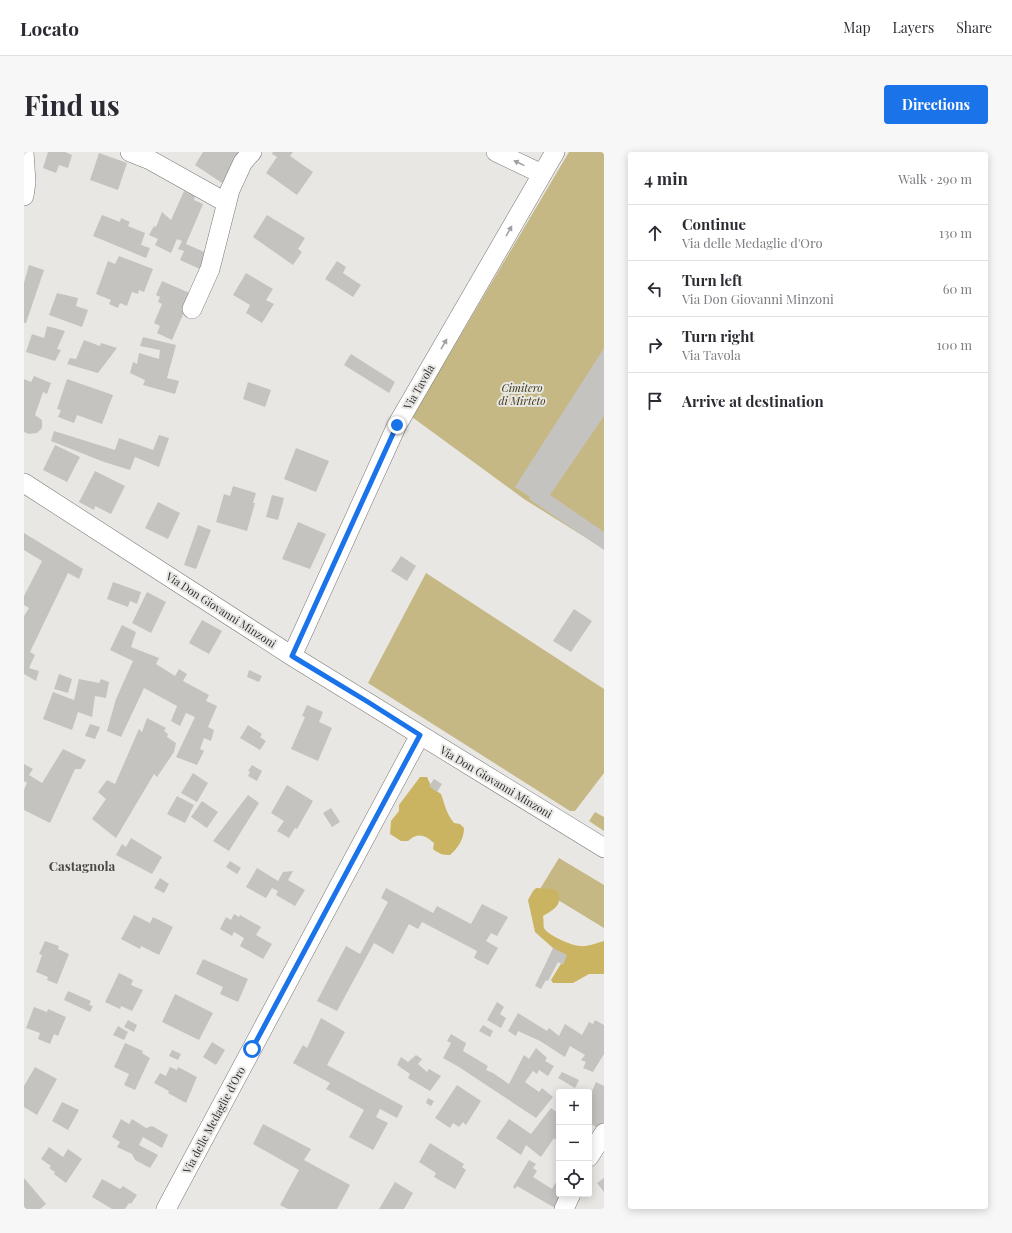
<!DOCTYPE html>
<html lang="en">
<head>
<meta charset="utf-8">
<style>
	body { margin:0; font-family:"Playfair Display",serif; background:#f7f7f7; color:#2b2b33 }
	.controls { position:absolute; right:12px; bottom:12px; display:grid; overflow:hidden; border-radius:4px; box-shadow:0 2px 10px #0003 }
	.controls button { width:36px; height:36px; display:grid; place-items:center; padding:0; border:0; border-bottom:1px solid #e1e1e2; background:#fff; color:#2b2b33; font:20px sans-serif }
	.stop { position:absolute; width:12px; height:12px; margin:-9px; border:3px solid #1a73e8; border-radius:50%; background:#fff }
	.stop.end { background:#1a73e8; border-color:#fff; box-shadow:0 1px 4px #0008 }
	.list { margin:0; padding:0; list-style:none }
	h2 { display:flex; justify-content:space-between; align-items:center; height:52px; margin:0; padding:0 16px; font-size:17px }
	h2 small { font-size:13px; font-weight:400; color:#7c7c81 }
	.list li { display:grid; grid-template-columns:26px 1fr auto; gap:12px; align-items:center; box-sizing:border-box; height:56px; padding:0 16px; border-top:1px solid #e1e1e2 }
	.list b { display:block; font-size:15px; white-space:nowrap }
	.list p { margin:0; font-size:13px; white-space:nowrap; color:#7c7c81 }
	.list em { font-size:13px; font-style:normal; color:#7c7c81 }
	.icon { flex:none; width:22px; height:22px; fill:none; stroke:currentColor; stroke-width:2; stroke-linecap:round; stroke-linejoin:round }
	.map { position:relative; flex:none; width:580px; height:1057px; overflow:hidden; border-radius:4px }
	header { display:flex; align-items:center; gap:24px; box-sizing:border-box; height:56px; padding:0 20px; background:#fff; border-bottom:1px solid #e1e1e2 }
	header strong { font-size:19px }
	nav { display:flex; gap:22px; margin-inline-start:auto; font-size:14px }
	.intro { display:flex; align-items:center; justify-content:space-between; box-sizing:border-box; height:96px; padding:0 24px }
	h1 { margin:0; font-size:28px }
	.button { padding:10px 18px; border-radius:4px; background:#1a73e8; color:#fff; font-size:14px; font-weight:700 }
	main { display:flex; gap:24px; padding:0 24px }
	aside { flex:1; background:#fff; border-radius:4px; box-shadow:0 2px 10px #0003 }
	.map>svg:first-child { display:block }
	.green { fill:#c6b885 }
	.forest { fill:#cab462 }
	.building { fill:#c4c3c0 }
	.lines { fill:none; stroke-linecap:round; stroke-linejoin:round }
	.minor-casing { stroke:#787774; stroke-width:20 }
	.minor { stroke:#fff; stroke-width:19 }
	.oneway { fill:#a0a0a0 }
	.route { stroke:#1a73e8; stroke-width:5 }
	.labels { text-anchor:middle; stroke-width:4; stroke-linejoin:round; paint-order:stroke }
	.street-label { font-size:11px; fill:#2d2d2c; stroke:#e8e7e4 }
	.park-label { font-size:11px; font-style:italic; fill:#3c330e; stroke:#e8e7e4 }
	.quarter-label { font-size:13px; font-weight:bold; fill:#484845; stroke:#e8e7e4 }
</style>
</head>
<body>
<header>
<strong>Locato</strong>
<nav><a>Map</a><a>Layers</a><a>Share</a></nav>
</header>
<div class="intro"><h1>Find us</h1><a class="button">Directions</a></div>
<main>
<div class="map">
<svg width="580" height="1057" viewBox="0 0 580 1057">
	<rect width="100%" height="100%" fill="#e8e7e4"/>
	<path class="green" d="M545,0H580V397L500,347L388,265Z
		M402,421L580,537V621L551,659H546L344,531Z
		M571,660L580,665V679L565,669Z
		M535,706L580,733V776L516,737Z"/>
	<path class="forest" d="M396,625H403L408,636L417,642C421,653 422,661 430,671L436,672L440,676C440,687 434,696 426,703C419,703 415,702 409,697L410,691C401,683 394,680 384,689H377L366,682L367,669L375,659V653Z
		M512,736C521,737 527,735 534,740C539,753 529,758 519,764C520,768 519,773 520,776C523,783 549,794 556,794C564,795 572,791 580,789V822H565L549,831H529L527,828L538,810L529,796L511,780L504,748L509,739Z"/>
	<path class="building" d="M24,0H41L48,3L44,16L35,13L32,21L19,16Z
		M179,0H214L218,2L198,31L171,13Z
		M249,0H269L266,4L289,20L273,43L242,21L253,5L248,2Z
		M75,1L103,11L94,38L66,28Z
		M160,39L171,44L170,48L179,52L162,92L185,102L178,118L156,108L160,99L154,97L158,89L153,87L147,101L131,93L134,87L125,83L130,74L132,75L138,60L147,68Z
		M78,63L96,70L97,66L106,70L104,74L121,81L117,93L126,96L122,106L69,84Z
		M243,63L281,86L274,97L278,100L269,113L229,85Z
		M95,104L129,117L120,140L115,138L114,142L108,140L103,154L96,151L94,156L85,152L87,148L72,142L84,109L91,112Z
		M313,109L322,115L319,121L337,133L329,145L301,127Z
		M5,113L20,118L2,171H0V131Z
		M222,121L249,137L242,148L250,152L238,171L222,161L226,153L209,143Z
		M138,129L168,142L148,188L133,181L136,174L130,171L138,152L134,150L136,145L132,143Z
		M33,141L54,146L52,154L64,158L58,175L25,163Z
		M23,174L41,179L33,197L37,198L31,209L2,200L8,182L20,186Z
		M119,185L152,193L143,226L155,229L151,242L119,233L121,228L106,221L109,210L113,212L115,201L135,207L136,198L116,194Z
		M60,188L76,194L77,191L93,196L74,221L43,212L46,206L52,207Z
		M580,196V264L526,343L580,380V398L505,347L506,345L491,335Z
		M327,202L371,230L365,241L320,213Z
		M10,224L27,231L23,242L19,240L11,263L18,268V276L13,281L5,282L0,280V227L7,230Z
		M43,227L89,243L78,272L53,263L50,271L34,265L37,258L33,257Z
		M224,230L247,238L241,255L219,247Z
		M30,279L91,298L95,286L129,298L135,283L145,286L135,315L111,305L106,318L80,310L27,289Z
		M31,293L56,305L43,330L19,318Z
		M272,296L305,309L292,340L260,327Z
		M71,319L101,334L87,362L71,354L70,358L55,350Z
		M209,334L232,341L229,351H231L223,379L192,370L200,342L206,344Z
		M248,343L260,346L254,368L242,365Z
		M134,350L156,361L144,387L121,376Z
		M274,370L302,382L286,417L258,407Z
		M174,373L187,378L172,417L160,413Z
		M0,381L59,417L55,427L44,421L6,500L11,503L5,516L15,519L12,529L0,522V464L5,456L0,453V444L18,409L0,398Z
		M377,404L392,414L383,429L367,419Z
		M89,430L117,440L113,452L106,449L104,455L83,447Z
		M123,440L142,450L127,481L108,471Z
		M550,457L568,469L547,500L529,489Z
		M178,468L198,479L185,502L165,491Z
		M98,473L112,480L107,495L135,506L132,512L151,524L155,517L163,522L159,529L185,543L182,549L193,554L184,575L190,578L187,589L180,586L176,597L180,599L173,613L152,605L171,565L162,561L156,574L147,569L153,554L120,536L97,585L83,579L92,547L109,509L86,498Z
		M225,518L238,524L235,530L223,525Z
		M35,522L48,527L44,541L30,537Z
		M55,527L75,531L77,527L85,530L82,546L71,544L68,565L54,560L48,578L19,567L29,540L50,548Z
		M283,553L299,560L295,570L308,576L294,609L267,597L281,565L278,564Z
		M123,566L142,576L140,579L144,582L143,585L152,591L150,600L133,625L130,622L92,686L68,667L82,647L74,640L83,628L91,632L115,577L118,580Z
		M66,572L76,575L71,587L61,584Z
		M224,573L238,582L236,585L242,589L236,598L216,586Z
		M39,597L62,608L57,617H51L26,671L0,658V638L3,631L0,629V612L9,617L5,623L18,631Z
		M228,613L238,619L233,629L224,624L226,620L224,619Z
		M169,621L184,631L173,650L157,641Z
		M410,627L418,632L413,640L405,634Z
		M263,633L289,649L273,677L271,676L265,686L253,679L260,669L247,661Z
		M224,643L235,651L205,699L189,689Z
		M153,644L170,653L161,671L143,662Z
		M178,649L194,660L183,676L167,665Z
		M307,656L316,670L308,675L299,661Z
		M107,686L138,705L128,722L92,703L98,692L102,695Z
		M206,709L217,716L213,722L202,715Z
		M233,716L254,729L259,720L269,719L264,728L281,738L271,754L252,743L254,739L248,736L242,746L222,735Z
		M136,726L145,732L140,741L130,736Z
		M362,736L409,761L413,754L447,772L458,752L484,765L473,784L467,781L462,789L474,796L464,813L450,806L453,799L398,770L394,777L385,772L369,802L350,791L313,859L293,849L322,794L336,802L364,750L357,746Z
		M210,762L215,765L216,763L237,775L232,783L248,792L239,807L216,794L220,786L210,780L208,784L196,777L202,765L207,768Z
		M110,763L126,771L129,765L149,775L135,803L117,794L116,797L97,787Z
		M21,789L35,794L34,797L45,802L33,832L23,828L24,825L12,820L18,803L15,802Z
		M529,796L543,803L539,813L534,810L524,829L522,828L517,837L511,834Z
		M179,807L224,827L214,850L196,842L199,835L172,822Z
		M95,821L109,828L107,833L119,838L108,859L97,854L96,857L81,850Z
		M44,839L67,849L65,853L69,854L66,860L40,848Z
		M151,842L189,861L175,888L138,870Z
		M473,850L480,855L476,862L482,866L477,876L463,868Z
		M10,855L23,860L24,857L42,865L34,884L30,882L26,892L14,887L16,881L2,876Z
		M494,861L523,879L525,876L535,884L541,872L558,883L565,870L569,872L571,868L580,873V902L569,920L559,916L562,910L557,908L561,903L546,894L541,905L516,889L494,879L492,884L484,879Z
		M297,866L321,880L303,913L379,954L373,966L356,957L352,965L364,971L349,998L325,985L340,958L302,937L306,931L269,911L279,893L283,896Z
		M104,868L113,873L110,880L100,875Z
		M459,873L469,879L466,885L455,879Z
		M94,874L104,880L100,888L89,883Z
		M427,882L442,891L439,899L464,914L462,918L469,921L485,932L500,903L505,907L512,896L523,906L521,909L530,914L524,924L515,918L513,922L509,919L501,930L515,940L518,936L529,945L512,966L435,915L419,906L427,891L423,889Z
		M188,890L201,898L192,913L179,905Z
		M101,891L119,899L118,901L126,906L111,938L100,933L105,922L90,915Z
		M148,898L157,902L154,908L145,904Z
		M392,903L398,907L394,912L403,920L405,917L417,924L406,939L384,926L386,922L373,913L377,905L384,910Z
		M11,915L33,927L13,963L0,955V934Z
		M146,915L153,918L154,915L173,925L162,951L144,941L145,939L130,931L136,921L142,924Z
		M538,920L555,928L551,936L534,926Z
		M572,930L580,934V971L574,976L565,971V946Z
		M433,933L457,949L442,973L439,970L435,975L429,971L426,976L411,966Z
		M404,946L410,949L407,954L402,951Z
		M38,950L55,958L44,978L28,969Z
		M527,956L535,962V990L530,986L517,1005L502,993L497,1003L472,986L485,967L507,982Z
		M97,967L105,972L108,967L122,976L128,974L144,983L138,996L119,985L115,993L134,1003L126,1016L111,1008L108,1002L93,995L96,990L88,985Z
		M239,972L287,997L280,1008L326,1033L313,1057H264L256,1053L275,1018L229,992Z
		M406,991L440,1012L438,1015L442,1018L431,1037L410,1025L412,1021L395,1010Z
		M25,995L39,1005L44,997L58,1007L42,1031L30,1022L31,1020L25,1016L27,1014L17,1007Z
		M505,1008L512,1012L509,1016L513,1019L509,1025L528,1037L535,1025V1042H539L531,1056L493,1034L491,1037L489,1035Z
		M0,1026L22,1052L16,1057H0Z
		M580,1026V1040L573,1031Z
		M78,1027L96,1037L99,1034L113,1043L107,1052L105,1051L101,1057H88L68,1045Z
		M371,1030L389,1041L380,1057H355Z"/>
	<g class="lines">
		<g class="minor-casing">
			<path id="minor" d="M106,0L126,8L203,51
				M472,0L518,22
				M0,44L2,30L0,0
				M168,157L186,117L206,38L219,10L228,0
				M0,331L268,504L580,696
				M268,504L373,273L531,0
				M565,1005L580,981
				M142,1057L396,583
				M540,1057L547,1042"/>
		</g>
		<use href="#minor" class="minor"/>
	</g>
	<defs><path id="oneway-solid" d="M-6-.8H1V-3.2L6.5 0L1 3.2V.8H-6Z"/></defs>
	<g class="oneway">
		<use href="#oneway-solid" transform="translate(495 11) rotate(-154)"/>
		<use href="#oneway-solid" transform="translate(485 79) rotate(-60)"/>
		<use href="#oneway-solid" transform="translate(420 192) rotate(-60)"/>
	</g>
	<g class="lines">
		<path class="route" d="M228,897L396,583L344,550L268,504L373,273"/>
	</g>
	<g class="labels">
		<g class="street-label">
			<text transform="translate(395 235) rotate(-60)" y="4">Via Tavola</text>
			<text transform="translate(197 458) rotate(33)" y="4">Via Don Giovanni Minzoni</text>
			<text transform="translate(472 630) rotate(31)" y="4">Via Don Giovanni Minzoni</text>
			<text transform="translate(190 968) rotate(-62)" y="4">Via delle Medaglie d'Oro</text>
		</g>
		<g class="park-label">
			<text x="498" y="240">Cimitero<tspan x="498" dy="13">di Mirteto</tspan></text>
		</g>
		<g class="quarter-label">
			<text x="58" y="719">Castagnola</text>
		</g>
	</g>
</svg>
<div class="controls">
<button>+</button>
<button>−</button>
<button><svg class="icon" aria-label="locate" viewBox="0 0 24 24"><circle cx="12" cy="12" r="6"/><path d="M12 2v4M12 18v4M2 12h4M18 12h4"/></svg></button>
</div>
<div class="stop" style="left:228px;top:897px"></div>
<div class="stop end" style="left:373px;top:273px"></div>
</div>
<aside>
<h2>4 min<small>Walk · 290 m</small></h2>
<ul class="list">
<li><svg class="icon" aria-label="ahead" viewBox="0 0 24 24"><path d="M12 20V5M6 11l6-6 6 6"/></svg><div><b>Continue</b><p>Via delle Medaglie d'Oro</p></div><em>130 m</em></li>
<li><svg class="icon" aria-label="left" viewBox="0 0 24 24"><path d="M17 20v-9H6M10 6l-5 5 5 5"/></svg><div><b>Turn left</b><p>Via Don Giovanni Minzoni</p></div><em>60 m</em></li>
<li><svg class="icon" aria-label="right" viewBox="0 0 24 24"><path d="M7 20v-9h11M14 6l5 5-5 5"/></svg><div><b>Turn right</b><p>Via Tavola</p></div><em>100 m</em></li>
<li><svg class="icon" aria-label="arrive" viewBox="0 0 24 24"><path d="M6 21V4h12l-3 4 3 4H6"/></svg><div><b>Arrive at destination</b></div></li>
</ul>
</aside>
</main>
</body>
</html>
